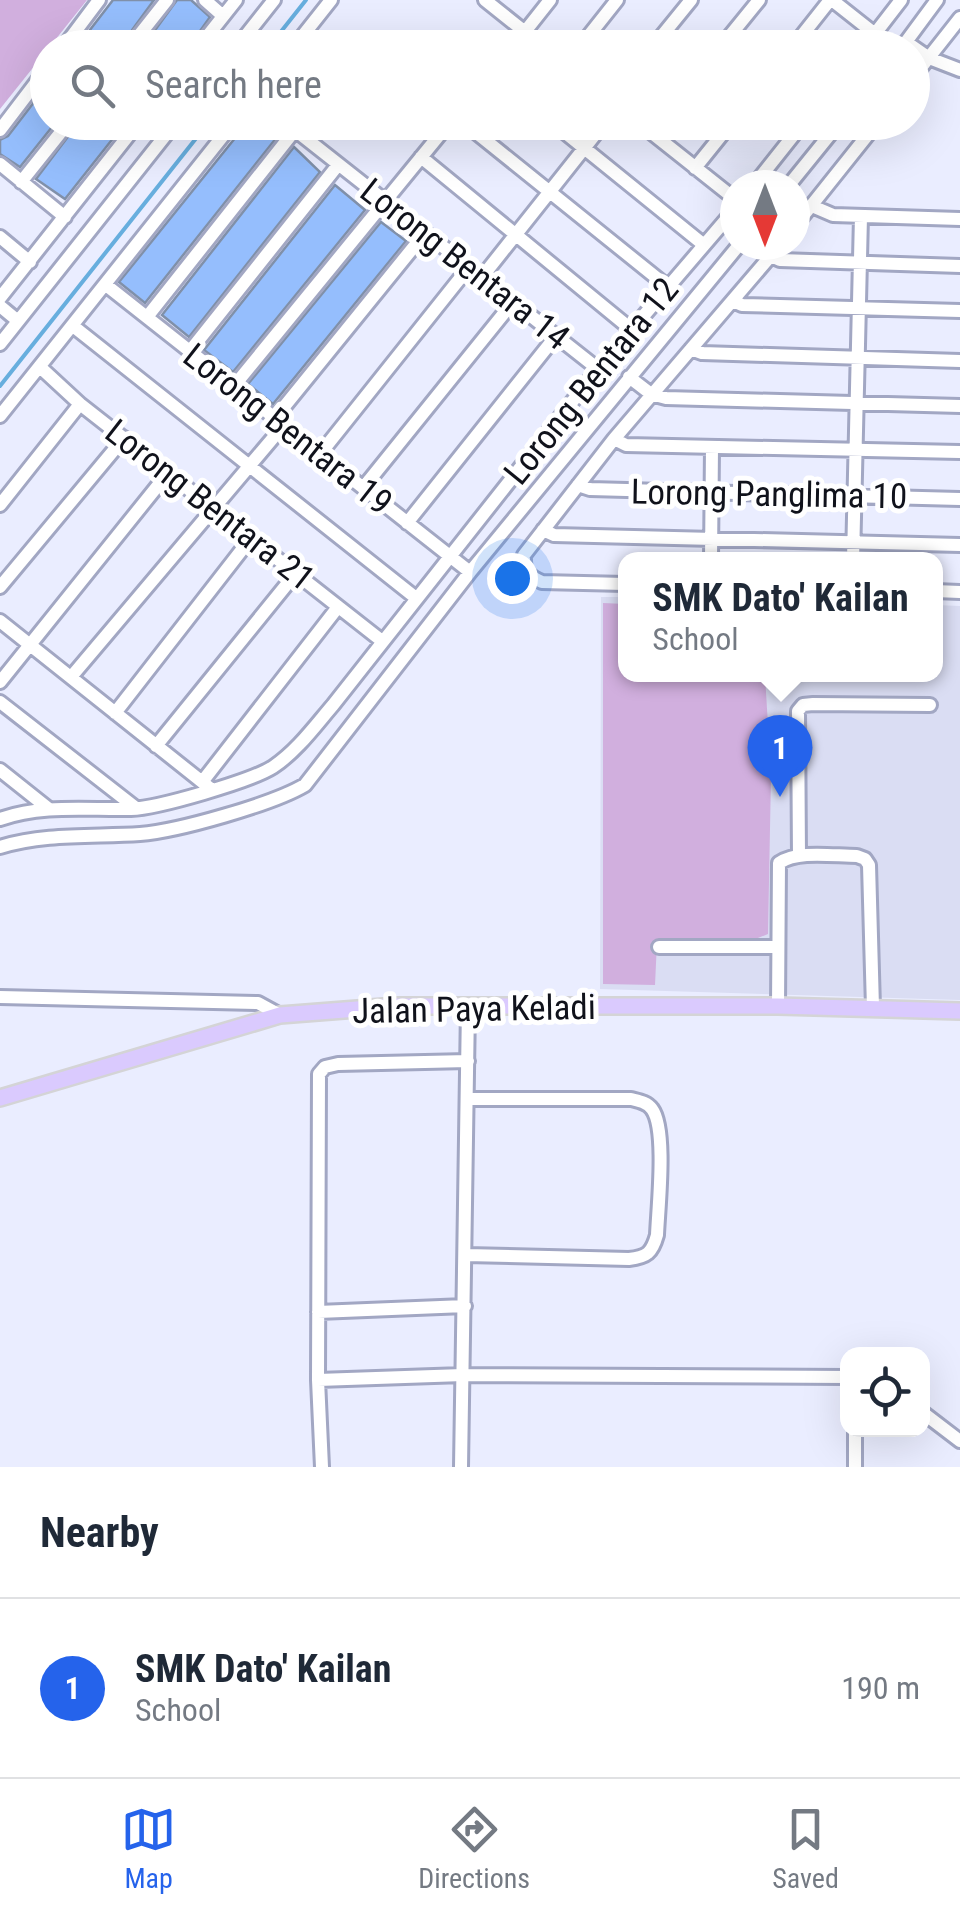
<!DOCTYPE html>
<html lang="en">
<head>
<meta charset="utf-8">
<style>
	body { margin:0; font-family:"Roboto Condensed",sans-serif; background:#f6f6f7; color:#1f2937 }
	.controls { position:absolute; right:30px; bottom:30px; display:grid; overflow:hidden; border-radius:20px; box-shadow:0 10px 40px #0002 }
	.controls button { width:90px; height:90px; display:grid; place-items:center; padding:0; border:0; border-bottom:2px solid #e0e1e3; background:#fff; color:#1f2937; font:50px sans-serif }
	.compass { position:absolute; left:720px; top:170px; width:90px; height:90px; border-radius:50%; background:#fff; box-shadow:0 10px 40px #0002; rotate:180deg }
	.you { position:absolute; left:512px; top:578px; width:35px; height:35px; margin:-25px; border:8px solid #fff; border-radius:50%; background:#1a73e8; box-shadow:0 0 0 15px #1a73e833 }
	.badge { display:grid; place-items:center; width:65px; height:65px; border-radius:50%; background:#2563eb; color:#fff; font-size:32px; font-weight:700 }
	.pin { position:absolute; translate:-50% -82px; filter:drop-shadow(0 2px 5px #0008) }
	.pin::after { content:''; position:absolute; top:52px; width:35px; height:30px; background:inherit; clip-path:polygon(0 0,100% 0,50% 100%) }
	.popup { position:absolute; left:618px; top:552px; width:325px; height:130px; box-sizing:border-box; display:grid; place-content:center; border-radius:20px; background:#fff; filter:drop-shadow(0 2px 8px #0005); font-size:32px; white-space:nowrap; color:#747a83 }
	.popup b { font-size:38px; color:#1f2937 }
	.popup::after { content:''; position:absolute; left:50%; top:100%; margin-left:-20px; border:20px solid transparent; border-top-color:#fff }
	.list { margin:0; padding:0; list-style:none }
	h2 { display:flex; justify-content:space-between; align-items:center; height:130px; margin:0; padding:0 40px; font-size:42px }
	h2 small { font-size:32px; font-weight:400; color:#747a83 }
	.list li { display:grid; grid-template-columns:65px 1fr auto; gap:30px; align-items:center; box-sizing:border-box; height:180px; padding:0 40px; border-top:2px solid #e0e1e3 }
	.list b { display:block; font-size:38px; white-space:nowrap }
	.list p { margin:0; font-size:32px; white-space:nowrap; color:#747a83 }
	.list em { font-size:32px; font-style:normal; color:#747a83 }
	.icon { flex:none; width:55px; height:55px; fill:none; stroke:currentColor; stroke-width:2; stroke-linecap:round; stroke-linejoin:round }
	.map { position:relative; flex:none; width:960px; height:1467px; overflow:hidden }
	.search { position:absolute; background:#fff; box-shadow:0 10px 40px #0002; left:30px; right:30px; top:30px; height:110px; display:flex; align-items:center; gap:25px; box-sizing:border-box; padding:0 35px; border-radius:55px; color:#747a83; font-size:38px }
	.sheet { height:310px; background:#fff }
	nav { display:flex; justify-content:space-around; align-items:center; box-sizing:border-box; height:140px; border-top:2px solid #e0e1e3; background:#fff; font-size:28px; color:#747a83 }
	nav a { display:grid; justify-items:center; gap:5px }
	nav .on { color:#2563eb }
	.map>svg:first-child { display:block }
	.built { fill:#daddf3 }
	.green { fill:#d1afde }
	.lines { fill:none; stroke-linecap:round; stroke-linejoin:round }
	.stream { stroke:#67aede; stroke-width:4 }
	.building { fill:#95befd; stroke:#8090a9; stroke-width:2.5 }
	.minor-casing { stroke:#a2a7c3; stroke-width:18 }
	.major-casing { stroke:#d4d4d6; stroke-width:20 }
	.minor { stroke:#fff; stroke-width:12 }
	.major { stroke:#dacafe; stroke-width:15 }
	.labels { text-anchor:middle; stroke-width:10; stroke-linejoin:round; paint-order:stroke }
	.street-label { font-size:35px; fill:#10121b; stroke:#fff }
</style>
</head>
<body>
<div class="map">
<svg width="960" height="1467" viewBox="0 0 960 1467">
	<rect width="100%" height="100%" fill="#eaedff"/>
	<path class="built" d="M601,597H625V674H935V605L960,606V1000L600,989Z"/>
	<path class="green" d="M0,0H87L0,109Z
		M603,603L625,604V674L765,675L771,776L768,934L748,942H657L655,985L603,984Z"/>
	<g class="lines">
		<path class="stream" d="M268,48L306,0
			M0,386L209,122"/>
	</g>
	<path class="building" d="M113,0H154L119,48H76Z
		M177,0H191L210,17L188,48H142Z
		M48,84V122H56L20,167L0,154V140L8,136Z
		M79,122H126L65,199L36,179Z
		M248,122H268L281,132L145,303L119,282Z
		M294,147L320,172L189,337L162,315Z
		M335,185L365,210L233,372L204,350Z
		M381,222L406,241L273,404L248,384Z"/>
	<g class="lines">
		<g class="minor-casing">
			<path id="minor" d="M205,0L223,16
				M485,0L545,48
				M832,0L875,34
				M906,42L929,58L960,70
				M903,46L937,0
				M63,48L99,0
				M129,48L167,0
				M198,48L236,0
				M236,48L274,0
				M293,48L331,0
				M512,48L550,0
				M579,48L617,0
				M652,48L691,0
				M720,48L759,0
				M792,48L830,0
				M864,48L901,0
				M912,79L960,18
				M285,122L598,369
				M463,122L668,287
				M552,122L704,245
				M638,122L735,199
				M0,130L48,67
				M421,157L632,330
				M0,164L65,217
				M695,168L732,122
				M21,182L69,122
				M754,185L804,122
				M789,185L840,122
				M812,206L833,215L960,219
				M795,226L878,122
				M0,237L30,262
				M771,256L780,260L960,266
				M482,277L605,122
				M106,285L470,572
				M0,298L139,122
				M733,301L742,305L960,311
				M0,306L18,321
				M147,317L295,130
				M73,326L416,598
				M0,344L176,122
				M691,349L702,353L960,361
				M190,351L338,165
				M40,367L80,404L382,641
				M629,377L651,394L666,398L960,406
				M234,386L450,122
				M0,416L234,122
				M275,418L425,233
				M614,439L626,445L960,452
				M320,454L469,267
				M578,485L590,489L960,499
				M363,488L513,302
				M0,505L80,404
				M407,523L556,336
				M543,530L554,535L960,545
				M711,560L712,447
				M853,560L861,216
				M625,584L542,582C528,576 523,571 524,555L614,439L780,245
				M0,587L124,438
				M935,591L960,592
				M0,621L211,789
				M71,677L284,425
				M0,682L168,473
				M0,702L136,808
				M115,713L251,538
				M156,746L296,573
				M0,770L49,809
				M202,782L338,607
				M0,819C43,804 87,810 131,809C158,808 251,781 273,767C297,751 315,726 333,705L598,369L735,209
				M0,847C44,833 94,837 140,834C178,831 273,804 305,785L470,572L739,245
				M799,856L798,711L803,705L813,704L930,705
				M659,947H778
				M0,997L258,1003L280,1015
				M778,1006L779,863C798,850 833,856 857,856L865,859L869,865L873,1008
				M466,1255L629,1259C647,1257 652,1253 657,1235C658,1208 667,1129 652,1109C647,1102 639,1101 631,1099H467
				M318,1312L465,1306
				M318,1380L463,1375L848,1377
				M922,1412L960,1441
				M855,1430V1467
				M322,1467L318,1380L319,1074L325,1067L338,1064L468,1061
				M461,1467L468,1007"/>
		</g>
		<g class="major-casing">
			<path id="major" d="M0,1098L280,1015L396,1006H778L960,1011"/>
		</g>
		<use href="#minor" class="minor"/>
		<use href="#major" class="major"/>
	</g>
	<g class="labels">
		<g class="street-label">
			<text transform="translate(465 264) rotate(38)" y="12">Lorong Bentara 14</text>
			<text transform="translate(591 381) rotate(-51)" y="12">Lorong Bentara 12</text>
			<text transform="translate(288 429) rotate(38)" y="12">Lorong Bentara 19</text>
			<text transform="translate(769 494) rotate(1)" y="12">Lorong Panglima 10</text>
			<text transform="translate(210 505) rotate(38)" y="12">Lorong Bentara 21</text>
			<text transform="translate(474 1009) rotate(-1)" y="12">Jalan Paya Keladi</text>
		</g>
	</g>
</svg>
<div class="controls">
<button><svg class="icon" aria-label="locate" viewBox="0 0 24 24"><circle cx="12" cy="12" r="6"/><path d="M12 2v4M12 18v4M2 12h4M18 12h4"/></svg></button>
</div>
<svg class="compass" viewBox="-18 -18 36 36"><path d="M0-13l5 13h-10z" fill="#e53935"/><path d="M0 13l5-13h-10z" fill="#747a83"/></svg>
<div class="you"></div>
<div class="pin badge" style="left:780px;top:797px">1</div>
<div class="popup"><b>SMK Dato' Kailan</b>School</div>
<div class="search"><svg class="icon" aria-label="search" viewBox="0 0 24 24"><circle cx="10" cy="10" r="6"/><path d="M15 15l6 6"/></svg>Search here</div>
</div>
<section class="sheet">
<h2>Nearby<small></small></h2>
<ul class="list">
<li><span class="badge">1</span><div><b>SMK Dato' Kailan</b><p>School</p></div><em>190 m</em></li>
</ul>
</section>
<nav>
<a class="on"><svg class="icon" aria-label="map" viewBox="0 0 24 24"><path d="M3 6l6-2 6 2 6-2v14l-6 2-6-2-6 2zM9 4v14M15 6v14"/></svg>Map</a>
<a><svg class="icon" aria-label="directions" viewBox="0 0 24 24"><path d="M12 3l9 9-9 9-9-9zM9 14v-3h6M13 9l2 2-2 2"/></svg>Directions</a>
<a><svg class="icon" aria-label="saved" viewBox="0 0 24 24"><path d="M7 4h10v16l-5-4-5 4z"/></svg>Saved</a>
</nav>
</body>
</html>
